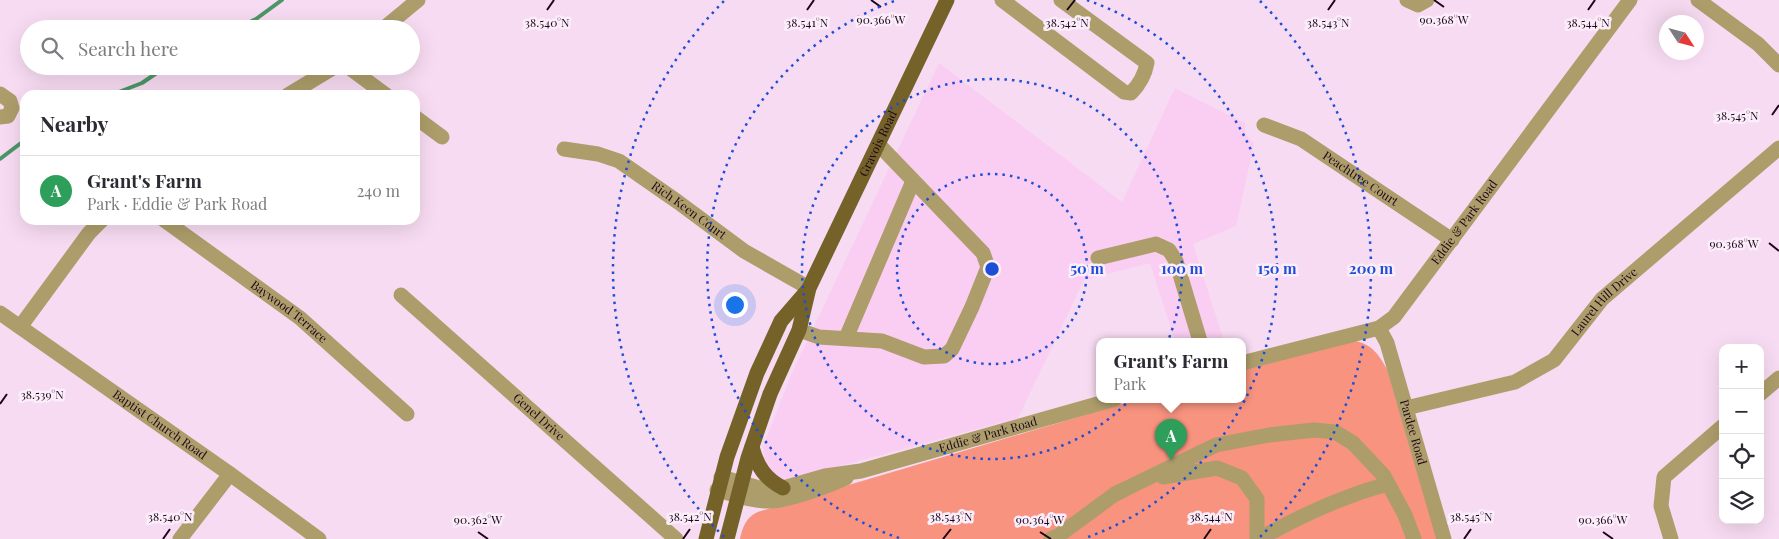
<!DOCTYPE html>
<html lang="en">
<head>
<meta charset="utf-8">
<style>
	body { margin:0; font-family:"Playfair Display",serif; background:#f2f2f3; color:#2b2b33 }
	.controls { position:absolute; right:15px; bottom:15px; display:grid; overflow:hidden; border-radius:10px; box-shadow:0 5px 20px #0002 }
	.controls button { width:45px; height:45px; display:grid; place-items:center; padding:0; border:0; border-bottom:1px solid #e1e1e2; background:#fff; color:#2b2b33; font:25px sans-serif }
	.compass { position:absolute; left:1659px; top:15px; width:45px; height:45px; border-radius:50%; background:#fff; box-shadow:0 5px 20px #0002; rotate:126deg }
	.you { position:absolute; left:734px; top:304px; width:18px; height:18px; margin:-12px; border:4px solid #fff; border-radius:50%; background:#1a73e8; box-shadow:0 0 0 8px #1a73e833 }
	.badge { display:grid; place-items:center; width:32px; height:32px; border-radius:50%; background:#0f766e; color:#fff; font-size:16px; font-weight:700 }
	.pin { position:absolute; translate:-50% -41px; filter:drop-shadow(0 1px 2px #0008) }
	.pin::after { content:''; position:absolute; top:26px; width:18px; height:15px; background:inherit; clip-path:polygon(0 0,100% 0,50% 100%) }
	.popup { position:absolute; left:1096px; top:338px; width:150px; height:65px; box-sizing:border-box; display:grid; place-content:center; border-radius:10px; background:#fff; filter:drop-shadow(0 1px 4px #0005); font-size:16px; white-space:nowrap; color:#7c7c81 }
	.popup b { font-size:19px; color:#2b2b33 }
	.popup::after { content:''; position:absolute; left:50%; top:100%; margin-left:-10px; border:10px solid transparent; border-top-color:#fff }
	.list { margin:0; padding:0; list-style:none }
	h2 { display:flex; justify-content:space-between; align-items:center; height:65px; margin:0; padding:0 20px; font-size:21px }
	h2 small { font-size:16px; font-weight:400; color:#7c7c81 }
	.list li { display:grid; grid-template-columns:32px 1fr auto; gap:15px; align-items:center; box-sizing:border-box; height:70px; padding:0 20px; border-top:1px solid #e1e1e2 }
	.list b { display:block; font-size:19px; white-space:nowrap }
	.list p { margin:0; font-size:16px; white-space:nowrap; color:#7c7c81 }
	.list em { font-size:16px; font-style:normal; color:#7c7c81 }
	.icon { flex:none; width:28px; height:28px; fill:none; stroke:currentColor; stroke-width:2; stroke-linecap:round; stroke-linejoin:round }
	.map { position:relative; flex:none; width:1779px; height:539px; overflow:hidden }
	.search { position:absolute; background:#fff; box-shadow:0 5px 20px #0002; left:20px; top:20px; width:400px; height:55px; display:flex; align-items:center; gap:12px; box-sizing:border-box; padding:0 18px; border-radius:28px; color:#7c7c81; font-size:19px }
	.panel { position:absolute; background:#fff; box-shadow:0 5px 20px #0002; left:20px; top:90px; width:400px; height:135px; border-radius:15px }
	.map>svg:first-child { display:block }
	.built { fill:#facef2 }
	.green { fill:#f7937f }
	.lines { fill:none; stroke-linecap:round; stroke-linejoin:round }
	.stream { stroke:#4b9766; stroke-width:4 }
	.minor { stroke:#ad9d6b; stroke-width:15 }
	.major { stroke:#746229; stroke-width:15 }
	.ticks { fill:none; stroke:#1d061a; stroke-width:2 }
	.ring { fill:none; stroke:#1d4ed8; stroke-width:2.5; stroke-dasharray:2.5 5 }
	.labels { text-anchor:middle; stroke-width:5; stroke-linejoin:round; paint-order:stroke }
	.street-label { font-size:12px; fill:#1d061a; stroke:#fbedf9 }
	.ticks-label { font-size:12px; text-anchor:middle; fill:#1d061a; stroke:#fbedf9; stroke-width:5; stroke-linejoin:round; paint-order:stroke }
	.centre { fill:#1d4ed8; stroke:#fbedf9; stroke-width:2.5 }
	.ring-label { font-size:15px; text-anchor:middle; font-weight:bold; fill:#1d4ed8; stroke:#fbedf9; stroke-width:5; stroke-linejoin:round; paint-order:stroke }
</style>
</head>
<body>
<div class="map">
<svg width="1779" height="539" viewBox="0 0 1779 539">
	<rect width="100%" height="100%" fill="#f7dbf2"/>
	<path class="built" d="M939,63L1122,202L1175,88L1245,123V133L1254,144L1236,226L1193,244L1224,341H1175L1150,263L1084,280L1018,418L784,481L771,473L765,461L763,447L791,375Z"/>
	<path class="green" d="M1355,341C1372,344 1379,355 1387,369L1437,539H740C743,526 747,515 761,511L1139,399H1242V370Z"/>
	<g class="lines">
		<path class="stream" d="M235,29L256,19L282,0
			M111,95L142,83L167,66
			M0,159L25,140"/>
		<g class="minor">
			<path d="M1002,0L1124,92L1131,93C1139,85 1145,74 1147,63L1061,0"/>
			<path d="M1407,0L1418,5L1427,0"/>
			<path d="M1698,0L1758,44L1779,65"/>
			<path d="M383,29L418,0"/>
			<path d="M347,66L386,95"/>
			<path d="M0,94L10,101L12,108L8,116L0,117"/>
			<path d="M288,95L336,66"/>
			<path d="M415,117L442,137"/>
			<path id="s1" d="M1264,125L1301,139L1452,240"/>
			<path id="s2" d="M564,149L598,154L619,161L678,202L744,251L809,288"/>
			<path id="s3" d="M164,220L300,318L407,414"/>
			<path d="M1098,258L1156,244L1169,250L1176,261L1200,341"/>
			<path id="s4" d="M401,295L676,539"/>
			<path id="s5" d="M0,313L230,474L319,539"/>
			<path d="M20,327L89,233L102,220"/>
			<path id="s6" d="M1379,328L1387,343L1444,539"/>
			<path d="M799,330L819,337L882,341L924,357L944,356L952,349L972,307L988,267L983,253L879,145"/>
			<path d="M846,338L913,181"/>
			<path id="s7" d="M1242,363L1379,328L1394,317L1630,0"/>
			<path d="M1760,394L1779,378"/>
			<path id="s8" d="M1406,408L1515,382L1554,360L1602,299L1779,148"/>
			<path id="s9" d="M721,477L766,490L783,488L825,476L861,471L1115,399"/>
			<path d="M1163,477L1217,468L1242,478L1257,499V539"/>
			<path d="M717,490C734,494 753,502 771,501C791,500 828,486 846,478"/>
			<path d="M1115,494L1216,445L1269,435L1314,430L1335,432L1353,443L1384,476L1405,515L1414,539"/>
			<path d="M180,539L230,474"/>
			<path d="M1051,539L1058,536L1115,494L1122,491"/>
			<path d="M1259,539C1300,516 1342,496 1388,484"/>
			<path d="M1671,539L1661,506L1664,477L1723,426"/>
		</g>
		<g class="major">
			<path d="M752,447C757,466 765,479 783,488"/>
			<path d="M706,539L727,457L757,373L781,321L807,291"/>
			<path id="s10" d="M727,539L748,458L770,394L799,330L809,288L947,0"/>
		</g>
	</g>
	<path class="ticks" d="M871,0L881,7M1434,0L1444,7M547,10L554,0M807,10L814,0M1067,10L1075,0M1328,10L1335,0M1588,10L1595,0M1772,115L1779,105M1769,243L1779,251M0,404L7,394M478,532L488,539M1040,532L1051,539M1603,532L1613,539M163,539L170,529M683,539L690,529M943,539L951,529M1204,539L1211,529M1464,539L1471,529"/>
	<g class="ring">
		<circle cx="992" cy="269" r="95"/>
		<circle cx="992" cy="269" r="190"/>
		<path d="M899 538A285 285 0 0 1 897 0M1087 0A285 285 0 0 1 1085 538"/>
		<path d="M724 537A379 379 0 0 1 724 1M1260 1A379 379 0 0 1 1260 537"/>
	</g>
	<g class="labels">
		<g class="street-label">
			<text dy="4" stroke="none"><textPath href="#s10" startOffset="425">Gravois Road</textPath></text>
			<text dy="4" stroke="none"><textPath href="#s1" startOffset="111">Peachtree Court</textPath></text>
			<text dy="4" stroke="none"><textPath href="#s2" startOffset="142">Rich Keen Court</textPath></text>
			<text dy="4" stroke="none"><textPath href="#s7" startOffset="278">Eddie &amp; Park Road</textPath></text>
			<text dy="4" stroke="none"><textPath href="#s8" startOffset="234">Laurel Hill Drive</textPath></text>
			<text dy="4" stroke="none"><textPath href="#s3" startOffset="155">Baywood Terrace</textPath></text>
			<text dy="4" stroke="none"><textPath href="#s4" startOffset="184">Genel Drive</textPath></text>
			<text dy="4" stroke="none"><textPath href="#s5" startOffset="195">Baptist Church Road</textPath></text>
			<text dy="4" stroke="none"><textPath href="#s6" startOffset="110">Pardee Road</textPath></text>
			<text dy="4" stroke="none"><textPath href="#s9" startOffset="276">Eddie &amp; Park Road</textPath></text>
		</g>
	</g>
	<g class="ticks-label">
		<text x="881" y="24">90.366°W</text>
		<text x="1444" y="24">90.368°W</text>
		<text x="547" y="27">38.540°N</text>
		<text x="807" y="27">38.541°N</text>
		<text x="1067" y="27">38.542°N</text>
		<text x="1328" y="27">38.543°N</text>
		<text x="1588" y="27">38.544°N</text>
		<text x="1737" y="120">38.545°N</text>
		<text x="1734" y="248">90.368°W</text>
		<text x="42" y="399">38.539°N</text>
		<text x="170" y="521">38.540°N</text>
		<text x="690" y="521">38.542°N</text>
		<text x="951" y="521">38.543°N</text>
		<text x="1211" y="521">38.544°N</text>
		<text x="1471" y="521">38.545°N</text>
		<text x="478" y="524">90.362°W</text>
		<text x="1040" y="524">90.364°W</text>
		<text x="1603" y="524">90.366°W</text>
	</g>
	<circle cx="992" cy="269" r="8" class="centre"/>
	<g class="ring-label">
		<text x="1087" y="274">50 m</text>
		<text x="1182" y="274">100 m</text>
		<text x="1277" y="274">150 m</text>
		<text x="1371" y="274">200 m</text>
	</g>
</svg>
<div class="controls">
<button>+</button>
<button>−</button>
<button><svg class="icon" aria-label="locate" viewBox="0 0 24 24"><circle cx="12" cy="12" r="6"/><path d="M12 2v4M12 18v4M2 12h4M18 12h4"/></svg></button>
<button><svg class="icon" aria-label="layers" viewBox="0 0 24 24"><path d="M12 4l9 5-9 5-9-5zM3 14l9 5 9-5"/></svg></button>
</div>
<svg class="compass" viewBox="-18 -18 36 36"><path d="M0-13l5 13h-10z" fill="#e53935"/><path d="M0 13l5-13h-10z" fill="#7c7c81"/></svg>
<div class="you"></div>
<div class="pin badge" style="left:1171px;top:460px;background:#2e9e5b">A</div>
<div class="popup"><b>Grant's Farm</b>Park</div>
<div class="search"><svg class="icon" aria-label="search" viewBox="0 0 24 24"><circle cx="10" cy="10" r="6"/><path d="M15 15l6 6"/></svg>Search here</div>
<section class="panel">
<h2>Nearby<small></small></h2>
<ul class="list">
<li><span class="badge" style="background:#2e9e5b">A</span><div><b>Grant's Farm</b><p>Park · Eddie &amp; Park Road</p></div><em>240 m</em></li>
</ul>
</section>
</div>
</body>
</html>
